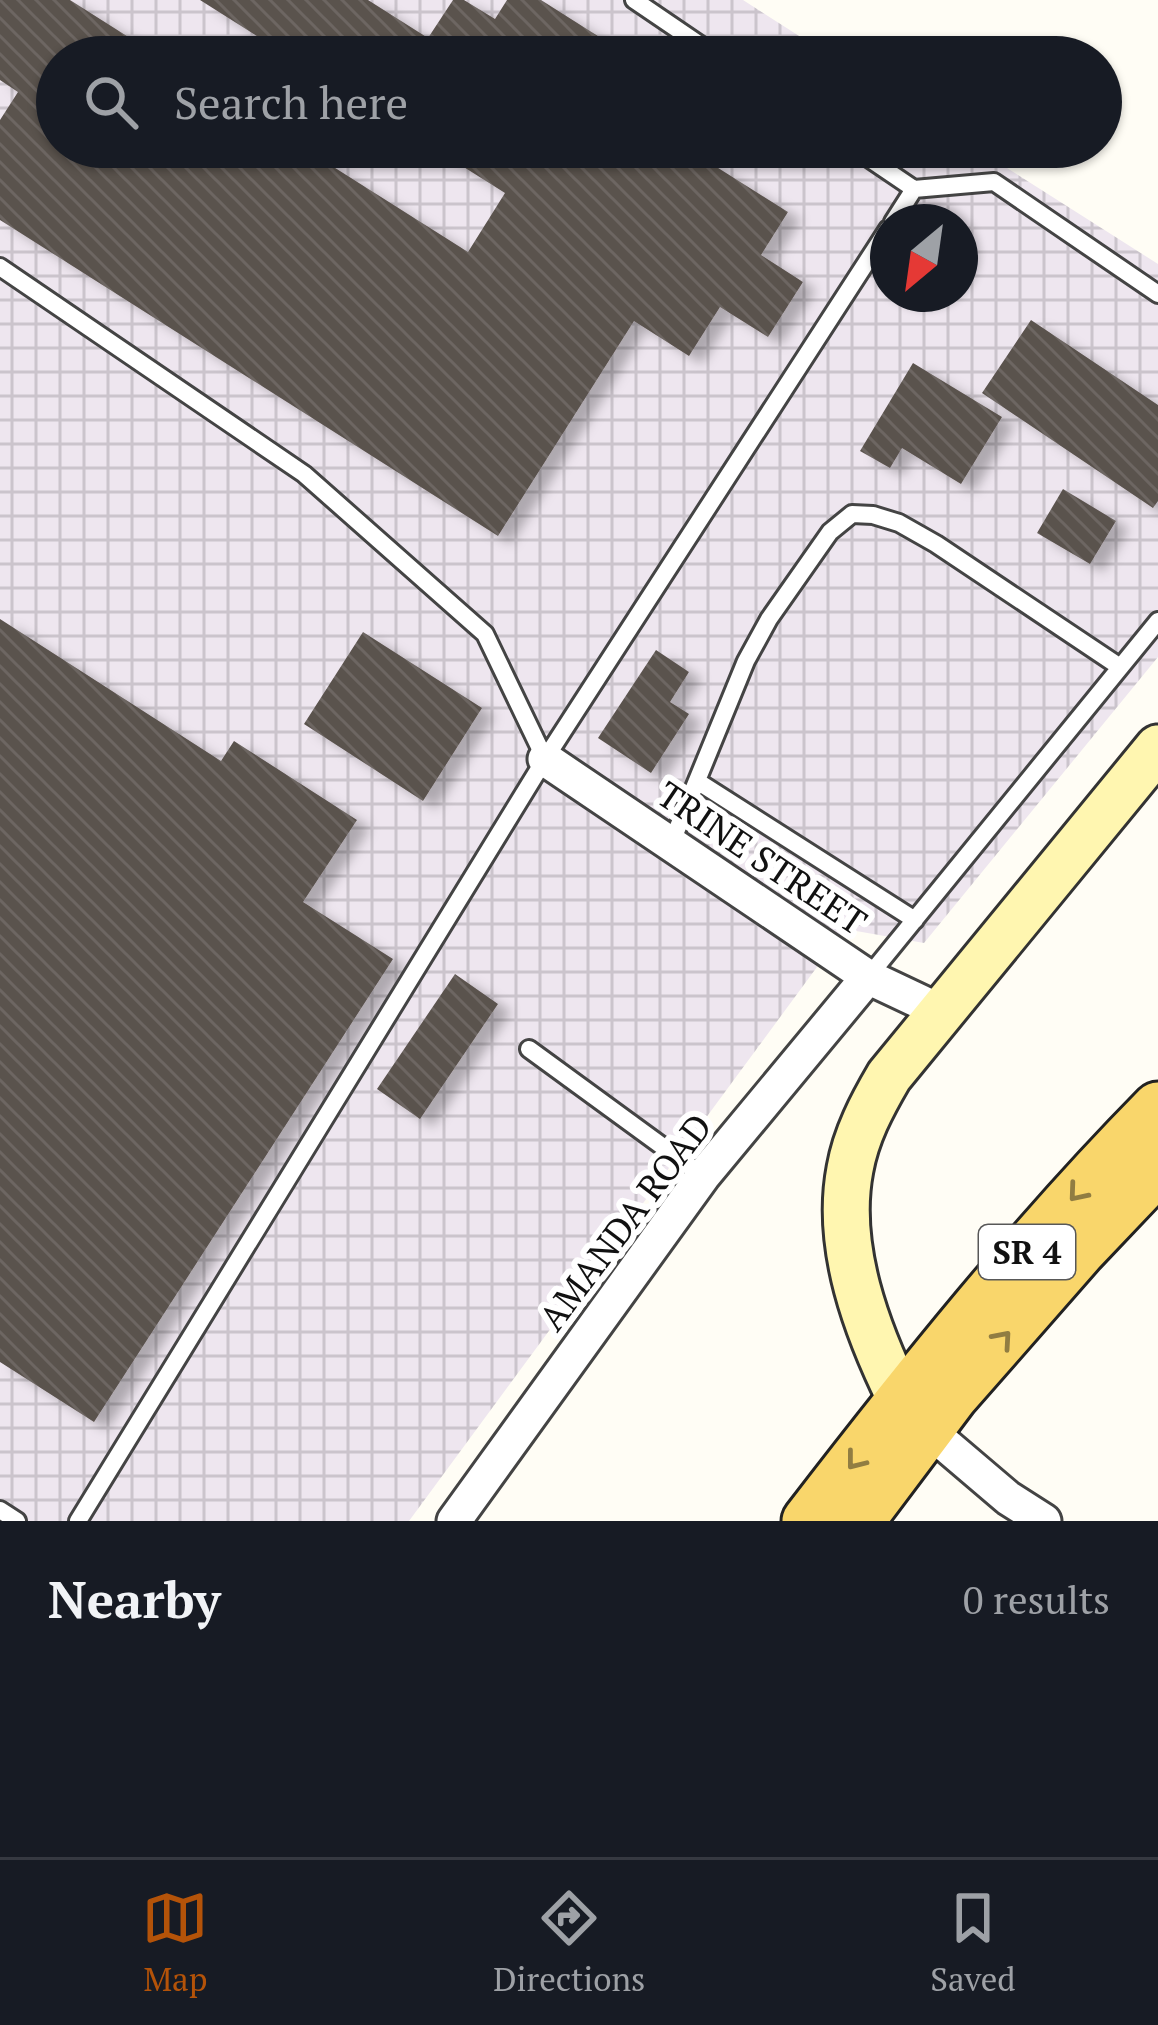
<!DOCTYPE html>
<html lang="en">
<head>
<meta charset="utf-8">
<style>
	body { margin:0; font-family:"PT Serif",serif; background:#20242c; color:#f1f3f6 }
	.compass { position:absolute; left:870px; top:204px; width:108px; height:108px; border-radius:50%; background:#171b24; box-shadow:0 3px 9px #0004; rotate:209deg }
	.list { margin:0; padding:0; list-style:none }
	h2 { display:flex; justify-content:space-between; align-items:center; height:156px; margin:0; padding:0 48px; font-size:51px }
	h2 small { font-size:39px; font-weight:400; color:#9ea1a6 }
	.icon { flex:none; width:66px; height:66px; fill:none; stroke:currentColor; stroke-width:2; stroke-linecap:round; stroke-linejoin:round }
	.map { position:relative; flex:none; width:1158px; height:1521px; overflow:hidden }
	.search { position:absolute; background:#171b24; box-shadow:0 3px 9px #0004; left:36px; right:36px; top:36px; height:132px; display:flex; align-items:center; gap:30px; box-sizing:border-box; padding:0 42px; border-radius:66px; color:#9ea1a6; font-size:45px }
	.sheet { height:336px; background:#171b24 }
	nav { display:flex; justify-content:space-around; align-items:center; box-sizing:border-box; height:168px; border-top:3px solid #363941; background:#171b24; font-size:33px; color:#9ea1a6 }
	nav a { display:grid; justify-items:center; gap:6px }
	nav .on { color:#b45309 }
	.map>svg:first-child { display:block }
	.industrial { fill:url(#industrial-grid); fill-rule:evenodd }
	.building { fill:url(#building-back-hatch); filter:url(#shadow) }
	.lines { fill:none; stroke-linecap:round; stroke-linejoin:round }
	.lane-casing { stroke:#444; stroke-width:22 }
	.street-casing { stroke:#444; stroke-width:39 }
	.secondary-casing { stroke:#333; stroke-width:51 }
	.primary-casing { stroke:#222; stroke-width:57 }
	.lane { stroke:#fff; stroke-width:16 }
	.street { stroke:#fff; stroke-width:33 }
	.secondary { stroke:#fff6b0; stroke-width:45 }
	.primary { stroke:#f9d66b; stroke-width:51 }
	.oneway { stroke:#917d42 }
	.labels { text-anchor:middle; stroke-width:12; stroke-linejoin:round; paint-order:stroke }
	.shield { fill:#fff; stroke:#585858; stroke-width:3 }
	.shield-label { font-size:33px; font-weight:bold; fill:#111 }
	.street-label { font-size:36px; fill:#111; stroke:#fff }
</style>
</head>
<body>
<div class="map">
<svg width="1158" height="1521" viewBox="0 0 1158 1521">
	<defs>
		<pattern id="industrial-grid" width="8" height="8" patternUnits="userSpaceOnUse" patternTransform="scale(3)"><rect width="8" height="8" fill="#eee6ef"/><path d="M0 4h8M4 0v8" fill="none" stroke="#cbc4cc"/></pattern>
		<pattern id="building-back-hatch" width="6" height="6" patternUnits="userSpaceOnUse" patternTransform="scale(3)"><rect width="6" height="6" fill="#5a524d"/><path d="M-1 5l2 2M0 0l6 6M5-1l2 2" fill="none" stroke="#6d6662"/></pattern>
		<filter id="shadow"><feDropShadow dx="13" dy="8" stdDeviation="6" flood-color="#0004"/></filter>
	</defs>
	<rect width="100%" height="100%" fill="#fffdf5"/>
	<path class="industrial" d="M0,0H743L832,57H57V147H974L1158,264V657L924,943L845,929L409,1521H0ZM888,222H960V294H888Z"/>
	<path class="building" d="M0,0H70L160,57H57V147H302L468,252L505,193L432,147H685L788,212L761,255L803,282L768,337L720,307L689,356L634,321L498,536L0,220V120L18,92L0,80Z
		M200,0H368L428,38L453,0H464L495,19L507,0H541L631,57H290Z
		M1031,320L1158,405V501L1153,508L982,393Z
		M913,363L1002,417L961,484L902,448L890,468L860,451Z
		M1063,489L1116,521L1090,564L1037,533Z
		M0,619L221,761L234,741L357,820L303,902L393,959L94,1422L0,1362Z
		M363,632L482,708L423,801L304,724Z
		M656,650L689,672L670,702L689,714L651,773L598,738Z
		M455,974L498,1004L420,1119L377,1089Z"/>
	<g class="lines">
		<g class="lane-casing">
			<path id="lane" d="M634,0L718,57
				M852,147L914,189L893,222
				M914,189L994,182L1158,294
				M0,267L304,474L485,634L545,759
				M697,781L915,920
				M671,844L746,661L769,619L830,532L852,514L873,515L899,523L936,544L1120,667
				M868,977L1158,621
				M529,1049L703,1176
				M0,1510L17,1521
				M78,1521L545,759L888,229"/>
		</g>
		<g class="street-casing">
			<path id="street" d="M545,759L868,977L942,1012
				M927,1429L1008,1498L1044,1521
				M454,1521L703,1176L868,977"/>
		</g>
		<g class="secondary-casing">
			<path id="secondary" d="M901,1400C867,1331 835,1247 850,1169C856,1135 872,1105 889,1076L1158,748"/>
		</g>
		<g class="primary-casing">
			<path id="primary" d="M808,1521C918,1378 1032,1236 1158,1108
				M858,1521L952,1396L1080,1250L1158,1168"/>
		</g>
		<use href="#lane" class="lane"/>
		<use href="#street" class="street"/>
		<use href="#secondary" class="secondary"/>
		<use href="#primary" class="primary"/>
	</g>
	<defs><path id="oneway-chevron" d="M-2-3.5L2.5 0L-2 3.5" fill="none" stroke-width="1.6" stroke-linecap="round" stroke-linejoin="round" transform="scale(3)"/></defs>
	<g class="oneway">
		<use href="#oneway-chevron" transform="translate(1077 1193) rotate(130)"/>
		<use href="#oneway-chevron" transform="translate(1003 1339) rotate(-49)"/>
		<use href="#oneway-chevron" transform="translate(855 1461) rotate(128)"/>
	</g>
	<g class="labels">
		<rect class="shield" x="979" y="1225" width="96" height="54" rx="9"/>
		<g class="shield-label">
			<text x="1027" y="1264">SR 4</text>
		</g>
		<g class="street-label">
			<text transform="translate(762 858) rotate(34)" y="13">TRINE STREET</text>
			<text transform="translate(625 1222) rotate(-53)" y="13">AMANDA ROAD</text>
		</g>
	</g>
</svg>
<svg class="compass" viewBox="-18 -18 36 36"><path d="M0-13l5 13h-10z" fill="#e53935"/><path d="M0 13l5-13h-10z" fill="#9ea1a6"/></svg>
<div class="search"><svg class="icon" aria-label="search" viewBox="0 0 24 24"><circle cx="10" cy="10" r="6"/><path d="M15 15l6 6"/></svg>Search here</div>
</div>
<section class="sheet">
<h2>Nearby<small>0 results</small></h2>
<ul class="list">
</ul>
</section>
<nav>
<a class="on"><svg class="icon" aria-label="map" viewBox="0 0 24 24"><path d="M3 6l6-2 6 2 6-2v14l-6 2-6-2-6 2zM9 4v14M15 6v14"/></svg>Map</a>
<a><svg class="icon" aria-label="directions" viewBox="0 0 24 24"><path d="M12 3l9 9-9 9-9-9zM9 14v-3h6M13 9l2 2-2 2"/></svg>Directions</a>
<a><svg class="icon" aria-label="saved" viewBox="0 0 24 24"><path d="M7 4h10v16l-5-4-5 4z"/></svg>Saved</a>
</nav>
</body>
</html>
